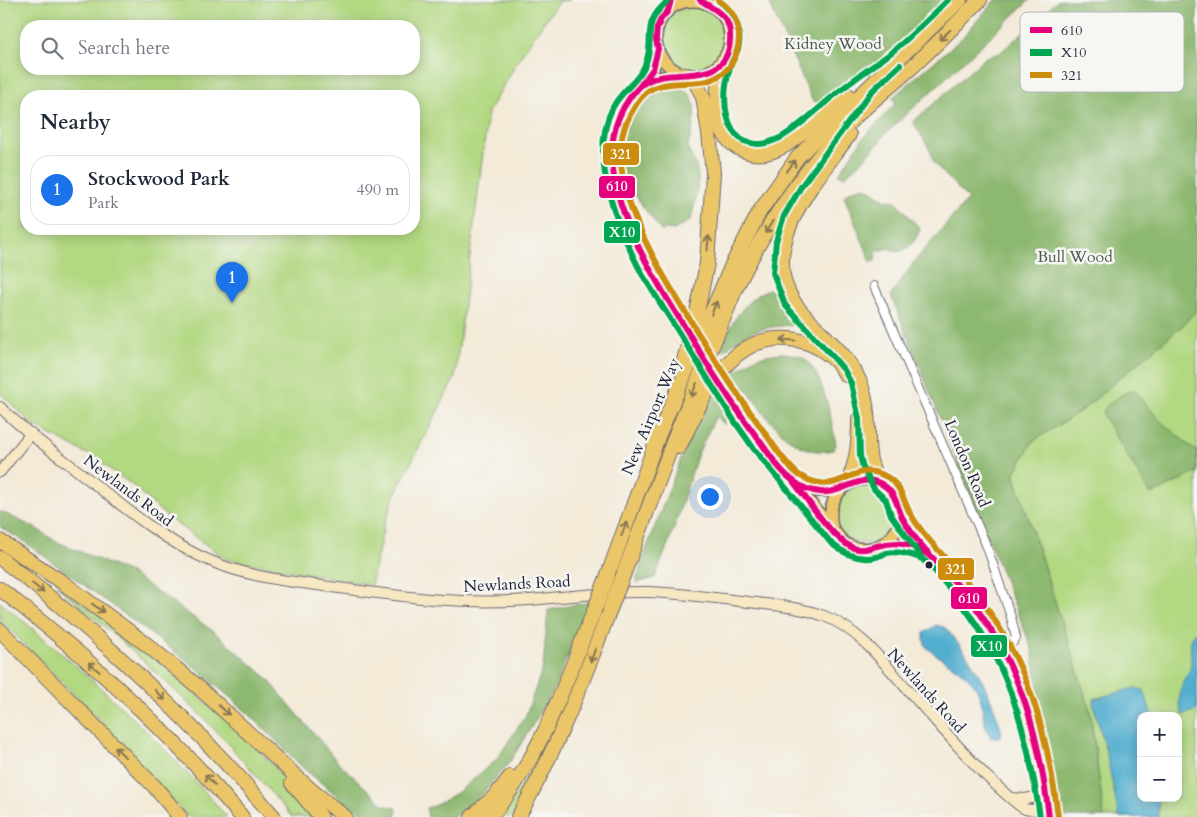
<!DOCTYPE html>
<html lang="en">
<head>
<meta charset="utf-8">
<style>
	body { margin:0; font-family:Cardo,serif; background:#f2f2f3; color:#1f2937 }
	.controls { position:absolute; right:15px; bottom:15px; display:grid; overflow:hidden; border-radius:10px; box-shadow:0 2px 12px #0003 }
	.controls button { width:45px; height:45px; display:grid; place-items:center; padding:0; border:0; border-bottom:1px solid #e0e1e3; background:#fff; color:#1f2937; font:25px sans-serif }
	.you { position:absolute; left:709px; top:496px; width:18px; height:18px; margin:-12px; border:4px solid #fff; border-radius:50%; background:#1a73e8; box-shadow:0 0 0 8px #1a73e833 }
	.badge { display:grid; place-items:center; width:32px; height:32px; border-radius:50%; background:#1a73e8; color:#fff; font-size:16px; font-weight:700 }
	.pin { position:absolute; translate:-50% -41px; filter:drop-shadow(0 1px 2px #0008) }
	.pin::after { content:''; position:absolute; top:26px; width:18px; height:15px; background:inherit; clip-path:polygon(0 0,100% 0,50% 100%) }
	.list { margin:0; padding:0; list-style:none }
	h2 { display:flex; justify-content:space-between; align-items:center; height:65px; margin:0; padding:0 20px; font-size:21px }
	h2 small { font-size:16px; font-weight:400; color:#747a83 }
	.list li { display:grid; grid-template-columns:32px 1fr auto; gap:15px; align-items:center; box-sizing:border-box; height:70px; margin:0 10px 10px; padding:0 10px; border:1px solid #e0e1e3; border-radius:20px }
	.list b { display:block; font-size:19px; white-space:nowrap }
	.list p { margin:0; font-size:16px; white-space:nowrap; color:#747a83 }
	.list em { font-size:16px; font-style:normal; color:#747a83 }
	.icon { flex:none; width:28px; height:28px; fill:none; stroke:currentColor; stroke-width:2; stroke-linecap:round; stroke-linejoin:round }
	.map { position:relative; flex:none; width:1197px; height:817px; overflow:hidden }
	.search { position:absolute; background:#fff; box-shadow:0 2px 12px #0003; left:20px; top:20px; width:400px; height:55px; display:flex; align-items:center; gap:12px; box-sizing:border-box; padding:0 18px; border-radius:20px; color:#747a83; font-size:19px }
	.panel { position:absolute; background:#fff; box-shadow:0 2px 12px #0003; left:20px; top:90px; width:400px; height:145px; border-radius:20px }
	.map>svg:first-child { display:block }
	.green { fill:#b2d882; stroke:#6a7d5e; fill-rule:evenodd }
	.forest { fill:#8db870; stroke:#586d56 }
	.water { fill:#51aecf; stroke:#3a6885 }
	.lines { fill:none; stroke-linecap:round; stroke-linejoin:round }
	.primary-tunnel { stroke:#c9c2b9; stroke-width:11; stroke-dasharray:11 5.5; stroke-linecap:butt }
	.street-casing { stroke:#6b6872; stroke-width:10 }
	.secondary-casing { stroke:#6b6872; stroke-width:12 }
	.primary-casing { stroke:#6b6872; stroke-width:14 }
	.highway-casing { stroke:#6b6872; stroke-width:16 }
	.street { stroke:#fff; stroke-width:8 }
	.secondary { stroke:#f7e8c3; stroke-width:10 }
	.primary { stroke:#ebc669; stroke-width:11 }
	.highway { stroke:#ebc669; stroke-width:14 }
	.highway-bridge-casing { stroke:#6b6872; stroke-width:16; stroke-linecap:butt }
	.highway-bridge { stroke:#ebc669; stroke-width:14 }
	.bus-1-casing { stroke:#f6f6f2; stroke-width:10 }
	.bus-2-casing { stroke:#f6f6f2; stroke-width:10 }
	.bus-3-casing { stroke:#f6f6f2; stroke-width:10 }
	.bus-1 { stroke:#e5007d; stroke-width:6 }
	.bus-2 { stroke:#00a651; stroke-width:6 }
	.bus-3 { stroke:#cc8c0c; stroke-width:6 }
	.oneway { stroke:#867452 }
	.bus-dot { fill:#22223b; stroke:#f6f6f2; stroke-width:2 }
	.labels { text-anchor:middle; stroke-width:5; stroke-linejoin:round; paint-order:stroke }
	.park-label { font-size:16px; fill:#4d5950; stroke:#f6f6f2 }
	.street-label { font-size:16px; fill:#22223b; stroke:#f6f6f2 }
	.key { fill:#f6f6f2; stroke:#b6b6bb; stroke-width:1 }
	.key-label { font-size:14px; fill:#22223b }
	.line-badge { stroke:#f6f6f2; stroke-width:2 }
	.badge-label { font-size:14px; text-anchor:middle; font-weight:bold; fill:#fff }
</style>
</head>
<body>
<div class="map">
<svg width="1197" height="817" viewBox="0 0 1197 817">
	<rect width="100%" height="100%" fill="#f6f6f2"/>
	<filter id="ink" filterUnits="userSpaceOnUse"><feTurbulence type="fractalNoise" baseFrequency=".02" numOctaves="2"/><feDisplacementMap in="SourceGraphic" scale="10" xChannelSelector="R" yChannelSelector="G"/><feConvolveMatrix kernelMatrix="1 2 1 2 8 2 1 2 1" color-interpolation-filters="sRGB"/></filter>
	<filter id="wash" filterUnits="userSpaceOnUse"><feTurbulence type="fractalNoise" baseFrequency=".0096" numOctaves="4" result="noise"/><feDisplacementMap in="SourceGraphic" scale="20" xChannelSelector="R" yChannelSelector="G"/><feGaussianBlur stdDeviation="1.12" result="paint"/><feColorMatrix in="noise" values="0 0 0 0 0 0 0 0 0 0 0 0 0 0 0 0 0 1.4 0 .05"/><feComposite in="paint" operator="in"/></filter>
	<g filter="url(#wash)">
		<rect width="100%" height="100%" fill="#f3ead8"/>
		<path class="green" d="M0,0H570L559,1L523,52L488,112L455,377L395,494L384,525L371,585L226,559L166,516L131,484L93,457L33,425L0,393ZM26,26H414V69H26ZM26,96H414V229H26Z
			M661 39a33 33 0 1 1 66 0a33 33 0 1 1-66 0Z
			M1197,309V817H1104L1090,710L1014,474L1033,441L1082,410L1184,324ZM1141,716H1178V798H1141Z
			M859,484C863,484 870,484 874,485C880,487 891,497 893,503C903,553 840,554 835,518C834,512 839,503 840,496Z
			M55,584L127,635L244,735L276,768L318,817H292C260,780 229,743 194,709C150,665 103,625 55,584Z
			M0,602C81,668 159,738 227,817H188L112,733L0,620Z
			M551,733L553,734L513,817H497L519,790Z"/>
		<path class="forest" d="M768,0H949L831,101L813,102Z
			M995,0H1030L884,135C873,152 859,164 844,177L839,174L863,138L896,103L892,98L962,38Z
			M1058,0H1197V309L1184,324L1082,410L1033,441L1014,474L1090,710L1104,817H1055L1032,649L891,295L914,262L968,199L934,163L930,150L913,122L986,57L1000,53Z
			M669,86C700,87 696,112 691,136C690,139 688,144 688,147C689,154 695,162 697,169C701,185 694,204 691,220L674,230L665,229L662,232C649,214 629,191 623,170C612,134 638,100 669,86Z
			M866,187L886,200L896,201L920,229C916,240 911,248 899,252L888,248L876,252L875,261L871,262L844,196L852,190Z
			M770,289L775,294L782,308L795,325C761,327 749,330 722,352C725,329 747,295 770,289Z
			M783,353C791,354 800,355 806,360C823,374 832,422 836,445L833,450C792,460 765,413 743,386L739,398L733,388L720,396L726,418L725,425L716,416L698,453L674,528L655,578L636,583C643,555 654,529 664,503C683,453 703,392 750,361C760,355 772,354 783,353Z
			M1135,390L1159,420L1197,452V472L1155,493H1150L1102,414C1106,403 1124,392 1135,390Z
			M0,511L37,529L55,541L130,573L213,631L266,677L338,762L384,805L397,808L396,817H370L347,804L302,767L249,714L190,663L116,608L20,539L0,527Z
			M589,602L555,687L537,718L509,763L473,804L453,817H428L426,808L434,806L457,793L497,759L526,715L543,667L548,610Z"/>
		<path class="water" d="M936,625C939,626 941,626 944,627C947,629 950,633 952,636C976,663 993,698 1002,733L999,737L991,738C981,724 985,705 977,689C968,672 941,660 926,647L924,640V633Z
			M1197,631V710L1183,715C1177,706 1180,686 1186,676C1187,674 1189,672 1190,670C1194,658 1185,639 1197,631Z
			M1134,688L1144,690L1152,716H1141V798H1159L1158,817H1119L1106,752L1093,703L1094,699Z"/>
	</g>
	<g filter="url(#ink)">
		<g class="lines">
			<path class="primary-tunnel" d="M679,317L694,340
				M703,356L726,393"/>
			<g class="street-casing">
				<path id="street" d="M874,286L987,547L1011,617L1016,638L1009,647L1002,651"/>
			</g>
			<g class="secondary-casing">
				<path id="secondary" d="M700,0L702,2
					M668,11L671,0
					M0,407C24,431 52,451 78,471C119,503 159,538 206,559C247,578 295,582 339,588C405,597 462,605 529,600C568,597 608,591 647,592C681,593 715,598 748,602C773,605 800,607 824,616C859,629 884,663 908,690C933,718 958,747 984,774C991,780 1017,806 1025,809C1032,811 1041,809 1048,807
					M0,472L31,433
					M1012,798L1025,799L1046,795"/>
			</g>
			<g class="primary-casing">
				<path id="primary" d="M656 38a37 37 0 1 1 74 0a37 37 0 1 1-74 0Z
					M658,49C656,56 656,64 652,71C644,86 628,96 620,113C614,124 613,137 613,150C613,213 646,265 679,317
					M644,83L662,77L682,74
					M726,393L761,444L844,543C878,562 915,528 894,496C872,461 819,486 833,530
					M795,482L815,491H839
					M899,511L926,551L968,597L997,639L1021,690L1027,710L1040,761L1049,817
					M884,544H898L926,551"/>
			</g>
			<g class="highway-casing">
				<path id="highway" d="M722,62C716,92 709,141 748,152C759,155 772,153 782,147C791,143 799,135 806,129C820,117 834,106 848,95
					M849,135C815,182 751,251 799,309C818,333 845,350 858,378C867,396 868,418 868,437C868,446 868,455 871,464C873,471 877,478 881,484
					M683,364L698,308L707,263L713,173L709,133L703,97L696,83L687,75
					M679,447C704,398 728,328 797,340C817,344 836,357 846,375
					M847,484C857,463 859,443 859,419
					M0,541L62,582L146,644L196,685L311,790L345,817
					M0,558C100,634 192,721 274,817
					M624,573L673,442L735,290C763,231 800,174 845,127C866,105 890,87 913,66C936,45 958,22 980,0
					M608,575L659,434L732,265L760,211L797,158L824,130L960,0
					M0,589C88,657 170,732 242,817
					M0,630L154,786L180,817
					M292,783L321,817
					M472,817L496,795L510,777
					M490,817C541,759 565,682 594,611
					M518,817C556,751 583,681 610,609"/>
			</g>
			<use href="#street" class="street"/>
			<use href="#secondary" class="secondary"/>
			<use href="#primary" class="primary"/>
			<use href="#highway" class="highway"/>
			<g class="highway-bridge-casing">
				<path id="highway-bridge" d="M610,609L624,573
					M594,611L608,575"/>
			</g>
			<use href="#highway-bridge" class="highway-bridge"/>
			<g class="bus-1-casing">
				<path id="bus-1" d="M700,0C717,11 732,16 730,41C726,89 674,66 646,82C634,89 624,105 619,117C590,186 658,283 692,339C713,374 735,408 759,440C770,455 780,472 795,482C802,488 811,491 820,492C843,495 861,471 883,485C895,492 897,506 902,517C906,524 910,530 914,536C932,559 954,579 972,602C1022,670 1039,735 1049,817
					M636,91L653,69L658,49L656,39L657,28L661,19L668,11L671,0
					M792,480C807,498 830,536 851,547C862,552 871,547 881,545C899,540 919,546 932,558"/>
			</g>
			<g class="bus-2-casing">
				<path id="bus-2" d="M669,0C638,26 657,37 645,65C639,81 621,91 613,107C587,157 618,228 642,274L735,422L754,449L831,543C844,554 859,561 876,557C880,556 883,554 887,553C896,551 911,554 920,558C931,563 941,579 949,588C1008,657 1027,729 1040,817
					M718,0C734,11 743,30 738,49C736,55 732,61 730,67C724,87 722,112 733,130C737,137 743,142 751,143C761,146 771,142 780,138C801,126 818,108 837,93C855,78 874,66 892,52C911,36 930,18 948,0
					M900,65L871,92L802,185L784,216L776,241L773,273L785,305L833,357L844,370L851,383L859,419L860,456L863,468L874,489L886,500L891,515L924,561"/>
			</g>
			<g class="bus-3-casing">
				<path id="bus-3" d="M718,0C731,8 738,21 739,36C739,47 736,58 729,67C709,92 679,77 653,88C641,94 635,106 629,117C596,178 667,281 698,333C719,367 741,400 765,433C775,447 785,464 799,475C805,479 813,482 820,483C844,488 858,460 887,477C901,485 903,500 910,513C914,520 918,526 922,531C939,553 959,571 976,593C1029,663 1047,731 1058,816"/>
			</g>
			<use href="#bus-1" class="bus-1"/>
			<use href="#bus-2" class="bus-2"/>
			<use href="#bus-3" class="bus-3"/>
		</g>
		<defs><path id="oneway-shaft" d="M-6 0H5M1.5-3L5.5 0L1.5 3" fill="none" stroke-width="1.6" stroke-linecap="round" stroke-linejoin="round" transform="scale(1.25)"/></defs>
		<g class="oneway">
			<use href="#oneway-shaft" transform="translate(945 35) rotate(136)"/>
			<use href="#oneway-shaft" transform="translate(791 166) rotate(-53)"/>
			<use href="#oneway-shaft" transform="translate(769 227) rotate(120)"/>
			<use href="#oneway-shaft" transform="translate(708 243) rotate(-86)"/>
			<use href="#oneway-shaft" transform="translate(714 308) rotate(-67)"/>
			<use href="#oneway-shaft" transform="translate(788 340) rotate(-177)"/>
			<use href="#oneway-shaft" transform="translate(694 390) rotate(112)"/>
			<use href="#oneway-shaft" transform="translate(624 529) rotate(-70)"/>
			<use href="#oneway-shaft" transform="translate(38 588) rotate(39)"/>
			<use href="#oneway-shaft" transform="translate(98 608) rotate(36)"/>
			<use href="#oneway-shaft" transform="translate(593 655) rotate(110)"/>
			<use href="#oneway-shaft" transform="translate(94 667) rotate(-139)"/>
			<use href="#oneway-shaft" transform="translate(160 695) rotate(45)"/>
			<use href="#oneway-shaft" transform="translate(224 710) rotate(42)"/>
			<use href="#oneway-shaft" transform="translate(120 752) rotate(-134)"/>
			<use href="#oneway-shaft" transform="translate(210 780) rotate(-133)"/>
		</g>
	</g>
	<circle class="bus-dot" cx="929" cy="565" r="4.5"/>
	<g class="labels">
		<g class="park-label">
			<text x="833" y="49">Kidney Wood</text>
			<text x="1075" y="262">Bull Wood</text>
		</g>
		<g class="street-label">
			<text transform="translate(650 416) rotate(-67)" y="6">New Airport Way</text>
			<text transform="translate(968 463) rotate(67)" y="6">London Road</text>
			<text transform="translate(129 490) rotate(37)" y="6">Newlands Road</text>
			<text transform="translate(517 583) rotate(-3)" y="6">Newlands Road</text>
			<text transform="translate(927 690) rotate(48)" y="6">Newlands Road</text>
		</g>
	</g>
	<rect x="1020" y="12" width="164" height="80" rx="8" class="key"/>
	<rect x="1030" y="27" width="22" height="6" fill="#e5007d"/>
	<rect x="1030" y="49" width="22" height="7" fill="#00a651"/>
	<rect x="1030" y="72" width="22" height="6" fill="#cc8c0c"/>
	<g class="key-label">
		<text x="1061" y="35">610</text>
		<text x="1061" y="57">X10</text>
		<text x="1061" y="80">321</text>
	</g>
	<g class="line-badge">
		<rect x="602" y="142" width="38" height="24" rx="5" fill="#cc8c0c"/>
		<rect x="598" y="175" width="38" height="24" rx="5" fill="#e5007d"/>
		<rect x="603" y="220" width="38" height="24" rx="5" fill="#00a651"/>
		<rect x="937" y="557" width="38" height="24" rx="5" fill="#cc8c0c"/>
		<rect x="950" y="586" width="38" height="24" rx="5" fill="#e5007d"/>
		<rect x="970" y="634" width="38" height="24" rx="5" fill="#00a651"/>
	</g>
	<g class="badge-label">
		<text x="621" y="159">321</text>
		<text x="617" y="191">610</text>
		<text x="622" y="237">X10</text>
		<text x="956" y="574">321</text>
		<text x="969" y="603">610</text>
		<text x="989" y="651">X10</text>
	</g>
</svg>
<div class="controls">
<button>+</button>
<button>−</button>
</div>
<div class="you"></div>
<div class="pin badge" style="left:232px;top:303px">1</div>
<div class="search"><svg class="icon" aria-label="search" viewBox="0 0 24 24"><circle cx="10" cy="10" r="6"/><path d="M15 15l6 6"/></svg>Search here</div>
<section class="panel">
<h2>Nearby<small></small></h2>
<ul class="list">
<li><span class="badge">1</span><div><b>Stockwood Park</b><p>Park</p></div><em>490 m</em></li>
</ul>
</section>
</div>
</body>
</html>
